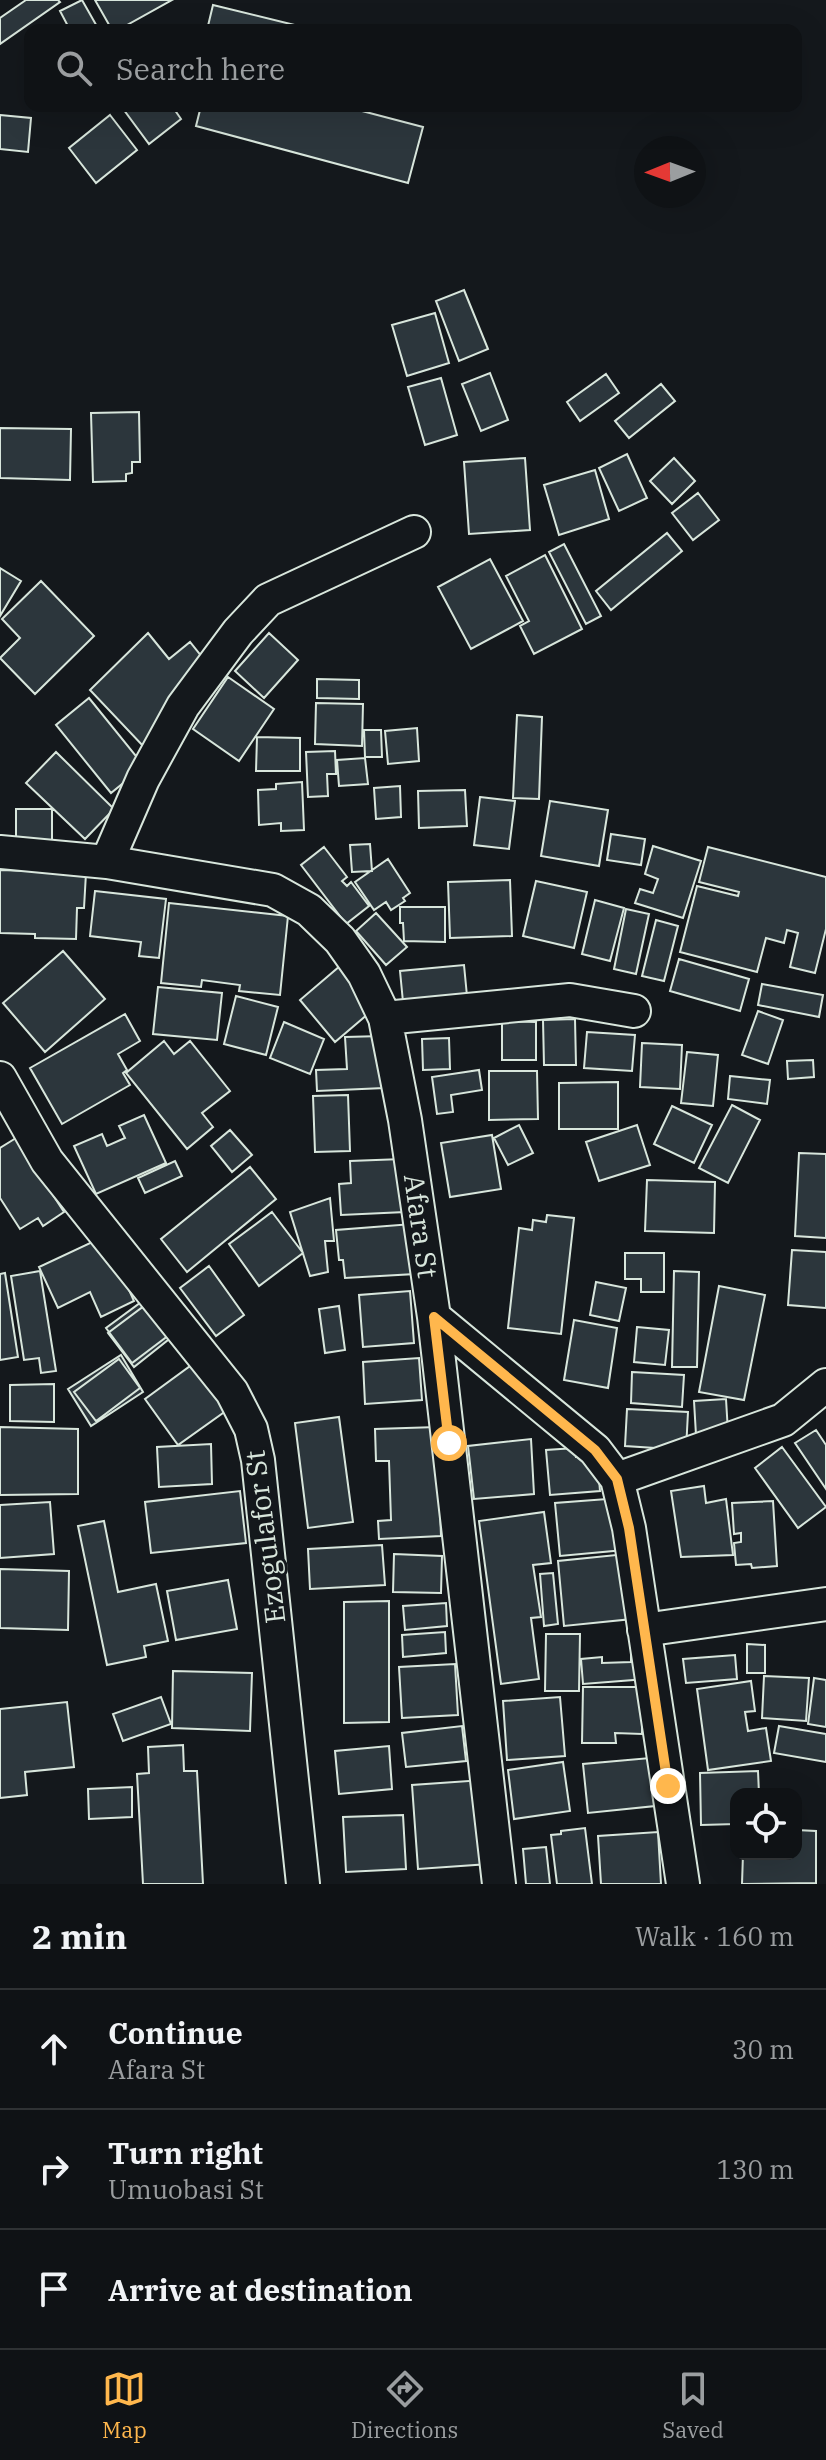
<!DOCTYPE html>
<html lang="en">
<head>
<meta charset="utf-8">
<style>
	body { margin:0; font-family:"IBM Plex Serif",serif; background:#1d2022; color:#f1f3f6 }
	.controls { position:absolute; right:24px; bottom:24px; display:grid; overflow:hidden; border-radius:16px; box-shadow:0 8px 32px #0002 }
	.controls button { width:72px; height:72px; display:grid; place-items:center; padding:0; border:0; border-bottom:2px solid #2f3234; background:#0f1215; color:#f1f3f6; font:40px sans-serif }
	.compass { position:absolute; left:634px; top:136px; width:72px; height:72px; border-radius:50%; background:#0f1215; box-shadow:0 8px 32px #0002; rotate:269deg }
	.stop { position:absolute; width:24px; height:24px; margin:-18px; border:6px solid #ffb74d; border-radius:50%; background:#fff }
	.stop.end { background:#ffb74d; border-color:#fff; box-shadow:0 2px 8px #0008 }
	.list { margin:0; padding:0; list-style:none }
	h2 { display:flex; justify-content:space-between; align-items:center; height:104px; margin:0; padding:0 32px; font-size:34px }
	h2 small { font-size:26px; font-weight:400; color:#9b9ea0 }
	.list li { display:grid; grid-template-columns:52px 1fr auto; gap:24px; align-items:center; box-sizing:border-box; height:120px; padding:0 32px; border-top:2px solid #2f3234 }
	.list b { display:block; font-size:30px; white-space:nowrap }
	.list p { margin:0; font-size:26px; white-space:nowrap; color:#9b9ea0 }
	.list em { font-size:26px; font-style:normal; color:#9b9ea0 }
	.icon { flex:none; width:44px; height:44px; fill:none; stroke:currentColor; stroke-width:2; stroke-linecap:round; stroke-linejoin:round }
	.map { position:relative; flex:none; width:826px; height:1884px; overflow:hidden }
	.search { position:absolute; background:#0f1215; box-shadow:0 8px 32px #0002; left:24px; right:24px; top:24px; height:88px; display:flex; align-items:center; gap:20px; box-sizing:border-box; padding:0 28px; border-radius:16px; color:#9b9ea0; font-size:30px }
	.sheet { height:464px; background:#0f1215 }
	nav { display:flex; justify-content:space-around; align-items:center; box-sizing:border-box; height:112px; border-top:2px solid #2f3234; background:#0f1215; font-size:22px; color:#9b9ea0 }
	nav a { display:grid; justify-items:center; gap:4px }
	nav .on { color:#ffb74d }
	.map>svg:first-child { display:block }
	.building { fill:#2c363c; stroke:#d8e6dc; stroke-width:2 }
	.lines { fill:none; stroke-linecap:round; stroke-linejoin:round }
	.minor-casing { stroke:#d8e6dc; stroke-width:36 }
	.minor { stroke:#14181c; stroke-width:32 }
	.route { stroke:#ffb74d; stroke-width:10 }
	.labels { text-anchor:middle; stroke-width:6; stroke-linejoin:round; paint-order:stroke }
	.street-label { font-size:28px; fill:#d8e6dc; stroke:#14181c }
</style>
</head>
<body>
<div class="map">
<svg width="826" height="1884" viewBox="0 0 826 1884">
	<rect width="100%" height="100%" fill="#14181c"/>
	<path class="building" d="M26,0H58L60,2L0,44V18Z
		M82,0L99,30H70L60,11Z
		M95,0H172L118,30H112Z
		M213,5L315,30H207Z
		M121,106H172L181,119L149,144Z
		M201,106H343L423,127L408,183L196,126Z
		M0,115L31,118L28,152L0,149Z
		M110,115L137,150L96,183L69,148Z
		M464,290L488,349L459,361L436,301Z
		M435,313L449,363L407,376L392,325Z
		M490,373L508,420L481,431L462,384Z
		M606,374L619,393L580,421L567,402Z
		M441,378L457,435L425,445L408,387Z
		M661,384L675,401L629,438L615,421Z
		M139,412L140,462H132V473L126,474V481L93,482L91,413Z
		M0,428L71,429L70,480L0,478Z
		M627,454L647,498L619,511L599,468Z
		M525,458L530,530L469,534L464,462Z
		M674,458L695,481L672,504L650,481Z
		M595,470L609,519L559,535L544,485Z
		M698,493L719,520L693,540L672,513Z
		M667,533L682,551L611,610L596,591Z
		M564,544L601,616L586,624L549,552Z
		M545,555L582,629L534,654L520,626L529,621L506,576Z
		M490,559L523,621L471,649L438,587Z
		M0,568L21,581L0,616Z
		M41,581L94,636L35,694L0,658L20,638L2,619Z
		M148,633L169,659L190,642L210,667L144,747L90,690Z
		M269,633L298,660L264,698L235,671Z
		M228,677L274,709L239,761L193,729Z
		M317,679L359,680V699L317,698Z
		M89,698L144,766L111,793L56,725Z
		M316,703L363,704L362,746L315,744Z
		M517,715L542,717L539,799L513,798Z
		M417,728L419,761L388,764L385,731Z
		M364,730H381L382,757H365Z
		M257,737L300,738V771H256Z
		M335,751L336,774H327L328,796L308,797L306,752Z
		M56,752L114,809L85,839L26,783Z
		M365,758L368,784L339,786L337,760Z
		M302,782L304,830L281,831V823L259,825L258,790L276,789V784Z
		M400,786L401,817L376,819L374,788Z
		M465,790L467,826L419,828L418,791Z
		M480,797L515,801L509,849L474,845Z
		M550,801L608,810L599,866L541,856Z
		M16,809H52V843H16Z
		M611,834L645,839L641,865L607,860Z
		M370,844L372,871L352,872L350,845Z
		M653,846L701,861L683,918L635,903L640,889L653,893L658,879L645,874Z
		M324,847L347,877L342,881L347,886L351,882L369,906L346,924L301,865Z
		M708,847L826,877V929L815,973L790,967L798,933L787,930L784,943L766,938L757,972L680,952L697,886L738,896L739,892L699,882Z
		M388,859L410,893L403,898L405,901L391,910L386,902L374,910L355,882Z
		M0,870L86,873L84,908H77L76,939L35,938V934L0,933Z
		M510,880L512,936L450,938L448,882Z
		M536,881L587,892L574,948L523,936Z
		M95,891L166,899L159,958L139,956L141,942L90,936Z
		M595,900L624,908L610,961L582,954Z
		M169,903L288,916L280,995L239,991L240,985L202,980L201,987L161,983Z
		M400,907H445V942L404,941L403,923H400Z
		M626,909L649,914L636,974L614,969Z
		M376,913L407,947L386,965L356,931Z
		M656,920L678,926L664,981L642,976Z
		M63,951L105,999L45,1052L3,1003Z
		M679,959L749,979L740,1011L670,991Z
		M464,965L467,996L403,1002L400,971Z
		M340,966L375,1008L335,1042L300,1000Z
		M762,984L823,995L819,1017L758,1005Z
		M158,987L222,993L217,1040L153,1034Z
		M236,996L278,1007L266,1055L224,1044Z
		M758,1011L783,1020L768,1064L742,1055Z
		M125,1014L140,1041L118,1054L127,1070L123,1073L130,1085L62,1124L30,1068Z
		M575,1019L576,1065H544L543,1020Z
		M502,1021L536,1022V1060H502Z
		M284,1022L324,1039L310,1074L270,1058Z
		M587,1032L635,1035L632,1071L584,1068Z
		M382,1036L384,1088L317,1091L316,1070L347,1069L345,1037Z
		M449,1038L450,1069L423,1070L422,1039Z
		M164,1041L174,1054L190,1041L230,1091L202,1113L213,1127L187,1149L126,1073Z
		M642,1043L682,1045L680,1089L640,1087Z
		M687,1052L718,1055L713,1106L681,1103Z
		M813,1060L814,1077L788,1079L787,1061Z
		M479,1070L482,1090L451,1095L453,1112L437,1114L432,1077Z
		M489,1071H537L538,1119L489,1120Z
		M730,1076L770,1080L767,1104L728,1099Z
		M618,1082V1129H559V1083Z
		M348,1095L350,1151L315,1152L313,1096Z
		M732,1105L760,1120L728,1183L699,1168Z
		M672,1106L712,1125L694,1163L654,1144Z
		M144,1115L166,1163L96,1194L74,1146L102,1134L107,1146L125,1138L119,1126Z
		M519,1125L533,1153L508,1165L494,1138Z
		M637,1125L650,1165L599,1181L586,1142Z
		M230,1130L252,1155L232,1172L211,1146Z
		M492,1135L501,1189L450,1197L441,1143Z
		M16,1138L64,1212L43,1226L38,1218L20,1229L0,1198V1148Z
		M799,1153L826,1154V1238L795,1236Z
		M402,1159L405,1212L341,1215L339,1184L351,1183L350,1161Z
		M175,1161L182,1176L145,1193L138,1178Z
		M250,1167L276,1199L187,1272L161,1239Z
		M647,1180L715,1182L714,1233L645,1231Z
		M330,1198L334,1241H325L328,1272L310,1276L290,1212Z
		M272,1212L303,1253L259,1286L229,1244Z
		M547,1215L574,1218L561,1334L508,1328L519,1228L532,1230L533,1220L546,1222Z
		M412,1224L415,1274L345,1278L343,1260H339L336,1230Z
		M105,1236L134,1301L101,1317L90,1292L58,1308L39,1267Z
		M792,1250L826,1252V1308L788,1305Z
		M625,1253H664V1292H641V1279H625Z
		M209,1266L244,1315L216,1336L180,1288Z
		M40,1271L56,1371L41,1373L39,1358L24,1360L11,1276Z
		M674,1271L699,1272L697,1367H672Z
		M5,1273L18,1357L0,1360V1274Z
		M596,1282L626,1288L619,1321L590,1315Z
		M719,1286L765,1295L744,1400L699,1392Z
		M410,1291L414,1343L363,1347L359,1295Z
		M144,1300L169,1335L132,1363L106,1328Z
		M148,1303L173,1336L134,1367L108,1333Z
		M339,1306L345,1350L325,1353L319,1309Z
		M574,1320L617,1328L608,1388L564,1380Z
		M637,1327L669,1330L665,1365L634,1362Z
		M121,1355L143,1392L91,1426L68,1389Z
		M419,1358L422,1400L365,1404L363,1362Z
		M119,1359L140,1388L96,1421L74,1392Z
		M197,1361L230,1408L178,1445L145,1399Z
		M632,1372L684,1375L682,1407L631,1403Z
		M54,1384V1422L10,1421V1385Z
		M726,1399L728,1432L696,1435L694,1401Z
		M627,1409L688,1412L686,1450L625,1446Z
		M339,1417L353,1522L308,1528L295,1423Z
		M0,1427L78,1429V1494L0,1495Z
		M437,1427L441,1536L379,1539L378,1521L391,1520L389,1461H376L375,1429Z
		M816,1430L826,1445V1489L795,1443Z
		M531,1439L534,1494L474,1499L468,1446Z
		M211,1444L212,1484L159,1487L157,1447Z
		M782,1447L826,1507L798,1528L755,1468Z
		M575,1448L576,1457L591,1456L598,1467L600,1491L550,1495L546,1450Z
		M704,1486L706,1503L726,1499L733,1555L681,1557L671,1491Z
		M240,1491L246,1543L151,1553L145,1502Z
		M620,1498L624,1550L560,1556L555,1503Z
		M773,1501L777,1566L752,1568L751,1564L736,1565L734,1543L741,1542V1533L734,1534L732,1503Z
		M50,1502L54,1554L0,1558V1505Z
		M544,1512L551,1563L533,1565L541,1617L531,1618L539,1679L501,1684L479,1521Z
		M104,1521L118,1592L156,1584L168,1641L144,1646L146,1657L107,1665L78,1526Z
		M382,1545L385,1585L310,1589L308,1549Z
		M394,1554L442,1556L441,1593L393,1592Z
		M626,1554L632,1619L564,1626L558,1561Z
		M0,1569L69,1571L68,1630L0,1628Z
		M553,1573L558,1624L544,1626L540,1574Z
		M228,1580L237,1629L176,1640L167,1591Z
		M389,1601V1722L344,1723V1602Z
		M446,1603L447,1626L405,1630L403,1606Z
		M445,1632L446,1653L403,1657L402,1635Z
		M546,1634H580L579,1691H545Z
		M747,1644L765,1645V1673H747Z
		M644,1654L646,1679L583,1684L581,1659L602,1657V1663L631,1662V1655Z
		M735,1655L737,1679L686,1683L683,1659Z
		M455,1664L458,1715L402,1718L399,1667Z
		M173,1671L252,1673L250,1731L172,1728Z
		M764,1676L809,1678L806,1721L762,1718Z
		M814,1678L826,1680V1727L808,1724Z
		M751,1681L755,1711L745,1712L748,1731L766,1728L771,1761L708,1770L697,1689Z
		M583,1687H643L642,1734L615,1733L616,1743H582Z
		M161,1697L171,1724L123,1741L113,1714Z
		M560,1697L565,1756L507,1760L503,1701Z
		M67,1702L74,1767L25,1772L27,1795L0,1798V1709Z
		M462,1726L466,1761L406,1767L402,1733Z
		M779,1726L826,1734V1762L774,1753Z
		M183,1745L184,1771H197L203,1884H143L137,1774L149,1773L148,1747Z
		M389,1746L392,1789L339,1794L335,1751Z
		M650,1758L655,1806L588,1813L583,1764Z
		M563,1762L570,1811L514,1819L508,1770Z
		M758,1771L759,1794H736V1824L701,1825L700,1773Z
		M483,1780L489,1864L418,1869L412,1785Z
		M132,1787V1817L89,1819L88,1789Z
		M403,1815L406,1869L346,1872L343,1817Z
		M585,1828L592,1884H557L551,1835L561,1834V1831Z
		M796,1830L816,1831V1883L742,1884L743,1854H796Z
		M658,1832L661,1884H601L598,1836Z
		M546,1847L550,1884H526L523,1849Z"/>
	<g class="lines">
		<g class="minor-casing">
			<path id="minor" d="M0,852L107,862L273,890L309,910L340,940L364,974L385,1018L405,1120L434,1317L499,1884
				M107,862L143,779L183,706L238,632L268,600L414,532
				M385,1018L570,1000L634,1011
				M0,1078L47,1161L232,1392L251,1429L258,1460L303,1884
				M434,1317L595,1450L617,1479L629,1528L683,1884
				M617,1479L783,1420L826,1385
				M644,1630L826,1604"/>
		</g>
		<use href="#minor" class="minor"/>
	</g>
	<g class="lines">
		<path class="route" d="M449,1443L434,1317L595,1450L617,1479L629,1528L668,1786"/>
	</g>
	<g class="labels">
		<g class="street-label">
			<text transform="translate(421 1226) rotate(82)" y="10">Afara St</text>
			<text transform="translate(265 1537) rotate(-97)" y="10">Ezogulafor St</text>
		</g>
	</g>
</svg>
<div class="controls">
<button><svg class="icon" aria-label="locate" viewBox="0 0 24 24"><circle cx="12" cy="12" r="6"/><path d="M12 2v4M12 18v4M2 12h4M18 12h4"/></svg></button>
</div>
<svg class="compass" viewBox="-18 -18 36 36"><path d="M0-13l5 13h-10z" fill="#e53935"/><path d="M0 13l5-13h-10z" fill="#9b9ea0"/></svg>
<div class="stop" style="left:449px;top:1443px"></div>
<div class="stop end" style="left:668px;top:1786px"></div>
<div class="search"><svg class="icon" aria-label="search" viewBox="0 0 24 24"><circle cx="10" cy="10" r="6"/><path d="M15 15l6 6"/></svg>Search here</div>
</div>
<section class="sheet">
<h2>2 min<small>Walk · 160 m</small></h2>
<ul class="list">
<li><svg class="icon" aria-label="ahead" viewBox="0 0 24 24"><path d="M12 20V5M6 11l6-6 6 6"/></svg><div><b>Continue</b><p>Afara St</p></div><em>30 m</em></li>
<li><svg class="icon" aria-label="right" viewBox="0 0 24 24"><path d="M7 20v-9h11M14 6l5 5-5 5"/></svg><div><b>Turn right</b><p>Umuobasi St</p></div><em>130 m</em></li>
<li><svg class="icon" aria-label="arrive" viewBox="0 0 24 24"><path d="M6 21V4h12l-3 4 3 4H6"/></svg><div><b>Arrive at destination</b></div></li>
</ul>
</section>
<nav>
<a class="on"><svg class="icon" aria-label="map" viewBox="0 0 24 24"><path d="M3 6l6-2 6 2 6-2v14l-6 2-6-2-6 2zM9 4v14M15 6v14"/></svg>Map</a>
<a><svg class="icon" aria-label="directions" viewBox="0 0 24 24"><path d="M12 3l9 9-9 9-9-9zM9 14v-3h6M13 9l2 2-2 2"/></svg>Directions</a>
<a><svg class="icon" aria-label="saved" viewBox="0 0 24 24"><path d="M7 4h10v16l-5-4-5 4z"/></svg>Saved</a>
</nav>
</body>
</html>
